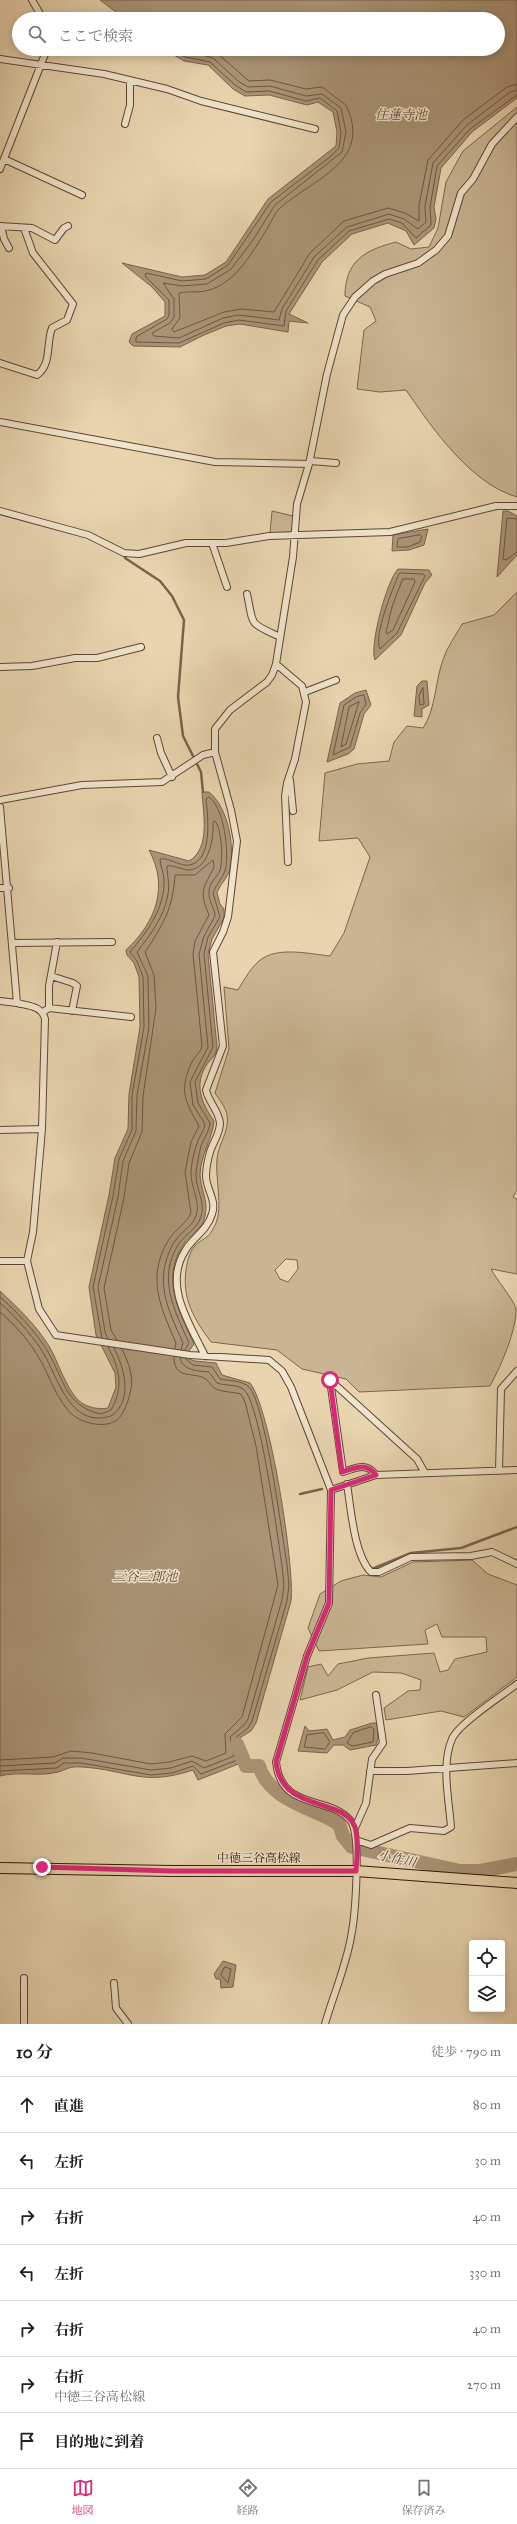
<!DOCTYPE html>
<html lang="ja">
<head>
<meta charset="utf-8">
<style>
	body { margin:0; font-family:"IM FELL Great Primer","Noto Serif JP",serif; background:#f6f6f6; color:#202124 }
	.controls { position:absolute; right:12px; bottom:12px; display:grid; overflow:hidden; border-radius:4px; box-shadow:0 2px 10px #0003 }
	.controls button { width:36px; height:36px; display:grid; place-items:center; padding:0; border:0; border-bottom:1px solid #e0e0e0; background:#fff; color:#202124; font:20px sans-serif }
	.stop { position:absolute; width:12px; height:12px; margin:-9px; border:3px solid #db2777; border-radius:50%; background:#fff }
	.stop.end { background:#db2777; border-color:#fff; box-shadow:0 1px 4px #0008 }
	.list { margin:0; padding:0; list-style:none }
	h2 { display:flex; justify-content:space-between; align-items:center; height:52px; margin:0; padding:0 16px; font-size:17px }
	h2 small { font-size:13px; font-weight:400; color:#757577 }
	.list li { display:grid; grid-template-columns:26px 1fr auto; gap:12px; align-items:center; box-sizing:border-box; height:56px; padding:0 16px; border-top:1px solid #e0e0e0 }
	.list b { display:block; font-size:15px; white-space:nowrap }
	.list p { margin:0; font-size:13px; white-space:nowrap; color:#757577 }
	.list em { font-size:13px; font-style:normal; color:#757577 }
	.icon { flex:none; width:22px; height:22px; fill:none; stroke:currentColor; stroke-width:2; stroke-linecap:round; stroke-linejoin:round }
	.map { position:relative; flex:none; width:517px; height:2024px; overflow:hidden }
	.search { position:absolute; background:#fff; box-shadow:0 2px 10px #0003; left:12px; right:12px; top:12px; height:44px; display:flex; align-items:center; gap:10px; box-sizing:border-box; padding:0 14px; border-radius:22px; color:#757577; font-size:15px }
	.sheet { height:444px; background:#fff }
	nav { display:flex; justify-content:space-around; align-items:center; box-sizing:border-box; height:56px; border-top:1px solid #e0e0e0; background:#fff; font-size:11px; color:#757577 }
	nav a { display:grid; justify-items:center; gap:2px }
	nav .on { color:#db2777 }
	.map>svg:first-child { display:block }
	.green { fill:#c9b593; stroke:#7d664d; fill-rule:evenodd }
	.water { fill:#aa9477; stroke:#7a624a }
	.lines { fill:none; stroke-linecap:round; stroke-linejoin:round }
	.shore { stroke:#6e563f; stroke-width:1 }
	.stream { stroke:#7a624a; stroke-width:2.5 }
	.river { stroke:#aa9477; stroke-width:14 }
	.minor-casing { stroke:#5f4631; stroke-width:8 }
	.primary-casing { stroke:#311707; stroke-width:12 }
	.minor { stroke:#f0e4cc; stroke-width:6 }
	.primary { stroke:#e8d5b0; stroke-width:10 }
	.route { stroke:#db2777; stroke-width:5 }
	.labels { text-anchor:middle; stroke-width:3; stroke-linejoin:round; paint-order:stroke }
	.street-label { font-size:12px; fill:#311707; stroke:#f0e4cc }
	.water-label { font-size:13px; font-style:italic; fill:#614934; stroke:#f0e4cc }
</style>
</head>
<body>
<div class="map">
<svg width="517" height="2024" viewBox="0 0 517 2024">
	<rect width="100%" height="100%" fill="#e8d5b0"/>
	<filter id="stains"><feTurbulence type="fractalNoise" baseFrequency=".005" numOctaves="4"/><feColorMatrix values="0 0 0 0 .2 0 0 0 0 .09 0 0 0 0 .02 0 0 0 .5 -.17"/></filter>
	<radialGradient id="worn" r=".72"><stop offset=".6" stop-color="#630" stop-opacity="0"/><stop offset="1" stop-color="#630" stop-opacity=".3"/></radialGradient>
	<path class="green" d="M517,107V497C471,484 432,428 406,390L380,392L357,389L364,330L376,321L370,307L345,296C345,261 365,250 396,242L411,249L429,247L438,228L446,182L463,151Z
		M272,511L293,516V530L290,533H270Z
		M517,592V1190L513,1197L517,1199V1274L491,1269C497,1280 512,1298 516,1308C517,1330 500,1368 490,1386L359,1392L346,1379L302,1369L277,1350L211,1342C194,1319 182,1299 186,1270C187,1263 189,1253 194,1247C204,1236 208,1241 216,1223C223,1207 215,1177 217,1159C218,1144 230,1131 227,1115C226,1108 219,1099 215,1093L229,1049L224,987L238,990C244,980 252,965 263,958C281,947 311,954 330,956L344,933L370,857L358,838L319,841L325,773L357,764L389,761L394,742L407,726L423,728C436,710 435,679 444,657C448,646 456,635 462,624L494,615ZM286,1259L297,1260L298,1269L288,1282L280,1279L275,1270Z
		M472,1560L488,1574L517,1585V1677L464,1717L441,1711L386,1720L384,1708L408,1691L420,1690L421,1680L401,1673L373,1672L337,1690L300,1700L308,1667L321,1664L328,1676L338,1664L368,1658L434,1653L440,1672L448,1670L455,1659L487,1652L486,1637H442L437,1624L425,1630L428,1644L319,1651L308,1628L320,1594L341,1581L363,1575L381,1577L413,1562Z"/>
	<path class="water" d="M100,0H517V98L472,132L441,168L434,207L436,219L434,228L414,245L406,231L388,223L352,234L322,262L289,314L308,323L289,321L288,332L240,324L226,326L204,335L180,347L133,346L129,342L132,334L165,316V302L152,287L122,263L182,277L205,275L226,262L268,199L336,146L337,132L333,112L318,102L307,105L269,95L245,96L233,89L208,65L184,61L164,49H498V19H125Z
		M503,511H508L517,516V555L497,577Z
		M428,529L424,545L409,550L392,551L393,535Z
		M398,569L429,570L432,575L425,583L401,635L375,660C369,646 387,580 398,569Z
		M422,681H427L429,705L422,709V717L414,716L417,686Z
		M366,690L371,705L364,714L354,749L348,754L327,762L340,703L355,693Z
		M202,792H209C228,807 236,848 229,872C226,880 220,884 217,893L220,904L224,909V918L212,939L208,954L217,1047C216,1055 213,1057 208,1063C193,1084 201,1102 214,1121C212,1140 201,1154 200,1174C200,1188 209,1201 205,1216C203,1229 191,1234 184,1244C160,1277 179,1312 194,1344L189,1351V1359L195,1361L216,1363L222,1375L250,1383C270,1407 295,1568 291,1601L256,1723L251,1731L238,1739L246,1761L198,1780L193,1770C142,1787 129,1770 82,1767C69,1766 68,1769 58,1772C40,1777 19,1771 0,1776V1291C18,1308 36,1325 49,1346C59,1363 65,1387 79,1401C86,1407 98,1410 108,1408L116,1387L115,1373L96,1335L89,1287L109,1195L115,1158L128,1129L129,1094L140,1027L139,977L134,963L127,955L126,950C156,922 169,887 149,850L189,861C211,848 203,813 202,792Z
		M372,1723H377L378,1738L376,1745L350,1750L343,1745H334L327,1753L298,1751L305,1726L309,1731L327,1729L333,1740L345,1737L350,1730Z
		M223,1961L236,1965L233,1987L221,1988L220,1979H216L214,1974Z"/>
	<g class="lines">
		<path class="shore" d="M171,49L185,57L210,62L235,85L246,92L269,91L306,101L320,98L337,111L341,132L339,148L330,157L271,202L228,265L206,279L182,281L146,273L145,276L169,300V315L167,319L136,337V342L179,343L224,323L239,320L284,326L286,311L318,260L349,231L389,219L402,223L416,238L431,225L430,207L437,166L470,129L517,95
			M181,49L213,58L238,81L248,87L270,86L306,96L322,94L341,108L346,132L342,152L275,205L251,243L231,269L207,284L182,286L163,283L174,299V317L170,323L152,333L154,336L179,338L223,318L239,315L279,320L282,309L314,257L347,227L389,214L404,219L418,229L426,222L425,206L433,163L467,125L510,92L517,90
			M202,49L217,53L249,81L270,80L306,89L322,87L346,105C373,162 314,178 280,208C275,213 271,222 267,229C253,251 237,282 209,290C200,293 189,291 179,293L180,318L172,329L174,332L224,312L241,309L274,312L310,253L344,221L388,208L405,213L419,221V205L428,160L463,120L507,87L517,84
			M517,519L507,518L503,559L506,560L517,552
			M420,535L422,537L420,542L408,547H397L398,539Z
			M401,573L423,574L425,576L397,633L380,649C373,636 393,588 399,574Z
			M403,579H414L415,582L393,630L387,634L386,632L392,607Z
			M423,688L424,704L420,705L419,696Z
			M364,695L366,704L360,713L350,747L333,755L344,705L356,697Z
			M359,702L346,744L341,747L349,707Z
			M0,1297C17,1312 32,1328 45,1347C63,1374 63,1406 101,1414L111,1410C124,1387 120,1369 108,1347
			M0,1303C16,1317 29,1332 41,1349C58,1375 68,1429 111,1416C134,1401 124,1367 114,1348
			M0,1312C14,1324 26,1337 36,1353C48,1371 53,1392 67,1409C76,1422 103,1430 117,1420C124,1414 128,1402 130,1393C135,1379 128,1361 122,1349
			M102,1338L93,1287L113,1196L119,1159L132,1130V1095L144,1027L143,977L137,961L130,952C147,932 165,908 164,880C164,873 160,865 160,859C169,857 180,867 190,865C213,860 208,816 206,799L209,797C224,807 230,854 225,871C222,879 216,884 213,893L220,917L208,937L204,954L213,1047L195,1082L198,1103L210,1123C209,1132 204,1138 201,1146C199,1154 197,1164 196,1173C195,1188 206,1202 201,1217C197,1229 184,1235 178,1245C157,1279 175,1311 189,1343L185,1350
			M108,1339L105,1332L98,1287L118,1197L123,1161L136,1131L137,1095L149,1027L148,976L137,952C150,935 165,916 168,894C170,885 167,876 167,866C173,865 181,869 188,870C209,870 214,838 213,822L215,821C222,829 223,860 220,870C217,878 209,882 209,892C208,901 215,908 215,916L204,936L199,954L208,1047L190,1082L193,1105L205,1124C204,1132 199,1136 197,1144C194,1152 191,1164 191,1174C191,1188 201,1202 196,1216C192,1227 179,1233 173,1244C153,1281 168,1309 183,1343L181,1350
			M117,1340L111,1330L104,1288L124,1198L129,1163L142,1132L143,1096L156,1008L154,975L145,952C163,925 173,908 175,875H195L213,860L214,867C204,889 198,889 209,915L195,941L193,954L202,1046C201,1052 195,1056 192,1062C179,1089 184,1100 199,1126L191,1142L185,1172L191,1213C186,1224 174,1230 168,1241C146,1278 161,1308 176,1343L175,1349
			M371,1727L374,1729L373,1742L352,1746L347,1743L353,1733Z
			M324,1733L330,1742L325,1749L304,1747L307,1735Z
			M0,1760L53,1757L71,1751L92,1753L151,1764L169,1762L192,1756L206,1761L226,1753L225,1734L242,1717L278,1585L256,1446L245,1402L241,1394C233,1392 223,1392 216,1389C210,1386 209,1380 204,1378C193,1372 174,1380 174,1357
			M0,1766L55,1763L63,1758H81L151,1770L171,1768L192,1761L204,1768L234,1756L230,1737L244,1725L248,1719L282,1600L284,1585L282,1566C278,1539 260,1402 244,1390C238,1384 225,1386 217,1383L209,1372C198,1371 182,1371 180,1357
			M0,1771L57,1768L64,1763H81L151,1775L172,1773L193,1766L201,1774L240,1759L235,1738L248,1728L252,1721L287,1601L289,1585L287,1565C282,1535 265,1403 249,1387C242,1380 229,1381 220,1379L212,1367L193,1365L185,1358
			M225,1967L231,1969L228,1983L221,1975Z"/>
		<path class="stream" d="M125,558L160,581L172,596L184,620L178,697L183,736L201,772L203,792
			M300,1494L322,1489
			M372,1569L411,1553L461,1548L517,1527"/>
		<path class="river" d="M237,1744L246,1766H259C270,1801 312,1807 339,1824L343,1836L352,1847L460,1871H480L517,1864"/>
		<g class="minor-casing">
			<path id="minor" d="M32,0L43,19
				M0,59L104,74L167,89L201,101L315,129
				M125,124L130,105V80
				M4,159L82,195
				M0,169L47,49
				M0,226L32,228L55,240L64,228L68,226
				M1,226L4,239L9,248
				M0,363L37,375C52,364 46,343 52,328L67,320L73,304L33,253L24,228
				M0,422L215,462L309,464
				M310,461L336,463
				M0,511L88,535L124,553L139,554L186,543H226L269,536L390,532L496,506H517
				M212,543L227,587
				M247,594C254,627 248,622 280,637
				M276,664L302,686L306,702L295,759L287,783L285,796L288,862
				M0,667L32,666L75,658H97L141,647
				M305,692L336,680
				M157,738L161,753L172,777
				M290,780L293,811
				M0,800L82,785L162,782L203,755L215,752
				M0,807L17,1003C29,1006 42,1006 45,1019L42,1129L33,1232L27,1261L39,1309L56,1335L190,1355L269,1360L282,1371L291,1387L331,1490L329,1603L307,1656L276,1762C281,1811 328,1795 350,1820C362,1833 355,1917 351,1937C346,1966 333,1996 325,2024
				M0,888H9
				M12,943L112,942
				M51,976L73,983L77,986L72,1011
				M0,1001L17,1003
				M49,1008V986L57,942
				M43,1012L49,1008L131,1017
				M0,1130L42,1129
				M0,1261H27
				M205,1356C190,1324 163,1286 185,1251C193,1237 207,1231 212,1214C217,1200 206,1189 206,1176C206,1168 208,1159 210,1152C213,1142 220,1134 220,1123C219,1111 208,1101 206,1090L223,1046L213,952L223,932L228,917L237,841L231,810L215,752V729L230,710L267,682L272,675L276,664L293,557L297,504L309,464L327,374L343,315L355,297L373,281L385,274L418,263L436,250L448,236L461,193L473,179L492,144L517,117
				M499,1471L501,1389L517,1371
				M376,1475C366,1462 356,1468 343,1472L330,1380L417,1459L425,1473
				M347,1484C351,1509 354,1555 371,1572H379L411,1557L471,1556L492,1552L517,1564
				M331,1490L376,1475L517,1470
				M370,1771H407L517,1763
				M355,1828L366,1803L372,1759L383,1743L376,1695
				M356,1840L371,1845L410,1828L444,1831L451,1827C449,1800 441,1764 452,1739C458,1724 503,1695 517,1684
				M114,1983L116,2008L128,2024
				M24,2024V1978"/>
		</g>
		<g class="primary-casing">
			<path id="primary" d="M0,1868L172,1871H356L517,1883"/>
		</g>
		<use href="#minor" class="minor"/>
		<use href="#primary" class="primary"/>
	</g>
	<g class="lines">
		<path class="route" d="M42,1867L172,1871H356C357,1857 359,1841 355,1827C343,1796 282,1814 276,1762L307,1656L329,1603L331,1490L376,1475C366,1462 356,1468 342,1472L330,1380"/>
	</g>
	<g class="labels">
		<g class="street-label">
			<text x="259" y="1862">中徳三谷高松線</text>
		</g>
		<g class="water-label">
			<text x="401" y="119">住蓮寺池</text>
			<text x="145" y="1581">三谷三郎池</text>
			<text transform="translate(397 1858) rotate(12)" y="5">小作川</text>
		</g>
	</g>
	<rect width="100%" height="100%" filter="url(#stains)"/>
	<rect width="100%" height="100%" fill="url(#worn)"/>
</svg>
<div class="controls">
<button><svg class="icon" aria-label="locate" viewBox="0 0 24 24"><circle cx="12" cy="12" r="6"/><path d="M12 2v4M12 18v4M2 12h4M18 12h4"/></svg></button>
<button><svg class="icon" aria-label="layers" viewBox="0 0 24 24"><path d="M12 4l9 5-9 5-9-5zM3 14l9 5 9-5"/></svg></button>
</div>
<div class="stop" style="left:330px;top:1380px"></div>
<div class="stop end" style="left:42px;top:1867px"></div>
<div class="search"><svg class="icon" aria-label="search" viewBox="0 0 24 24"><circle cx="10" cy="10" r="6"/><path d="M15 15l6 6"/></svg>ここで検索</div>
</div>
<section class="sheet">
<h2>10 分<small>徒歩 · 790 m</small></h2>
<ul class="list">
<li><svg class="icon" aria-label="ahead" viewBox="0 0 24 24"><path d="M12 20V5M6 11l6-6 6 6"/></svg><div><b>直進</b></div><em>80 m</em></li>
<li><svg class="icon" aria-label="left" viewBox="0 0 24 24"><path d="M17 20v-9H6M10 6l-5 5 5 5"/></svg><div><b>左折</b></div><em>30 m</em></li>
<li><svg class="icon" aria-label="right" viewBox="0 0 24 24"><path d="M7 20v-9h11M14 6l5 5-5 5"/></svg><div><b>右折</b></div><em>40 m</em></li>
<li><svg class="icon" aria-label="left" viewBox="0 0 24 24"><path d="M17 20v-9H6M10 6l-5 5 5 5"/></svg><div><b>左折</b></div><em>330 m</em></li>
<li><svg class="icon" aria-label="right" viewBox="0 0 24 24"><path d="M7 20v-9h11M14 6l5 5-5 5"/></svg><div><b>右折</b></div><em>40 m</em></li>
<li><svg class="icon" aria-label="right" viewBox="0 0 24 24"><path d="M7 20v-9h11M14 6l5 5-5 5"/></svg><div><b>右折</b><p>中徳三谷高松線</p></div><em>270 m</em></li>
<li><svg class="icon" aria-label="arrive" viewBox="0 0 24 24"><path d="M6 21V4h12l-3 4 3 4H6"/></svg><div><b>目的地に到着</b></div></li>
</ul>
</section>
<nav>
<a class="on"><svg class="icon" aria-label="map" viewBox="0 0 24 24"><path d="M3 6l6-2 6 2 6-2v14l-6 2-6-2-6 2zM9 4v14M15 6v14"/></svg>地図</a>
<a><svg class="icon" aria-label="directions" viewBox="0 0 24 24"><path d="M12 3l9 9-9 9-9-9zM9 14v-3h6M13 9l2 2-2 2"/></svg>経路</a>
<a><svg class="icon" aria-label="saved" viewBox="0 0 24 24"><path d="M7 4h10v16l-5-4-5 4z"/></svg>保存済み</a>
</nav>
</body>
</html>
